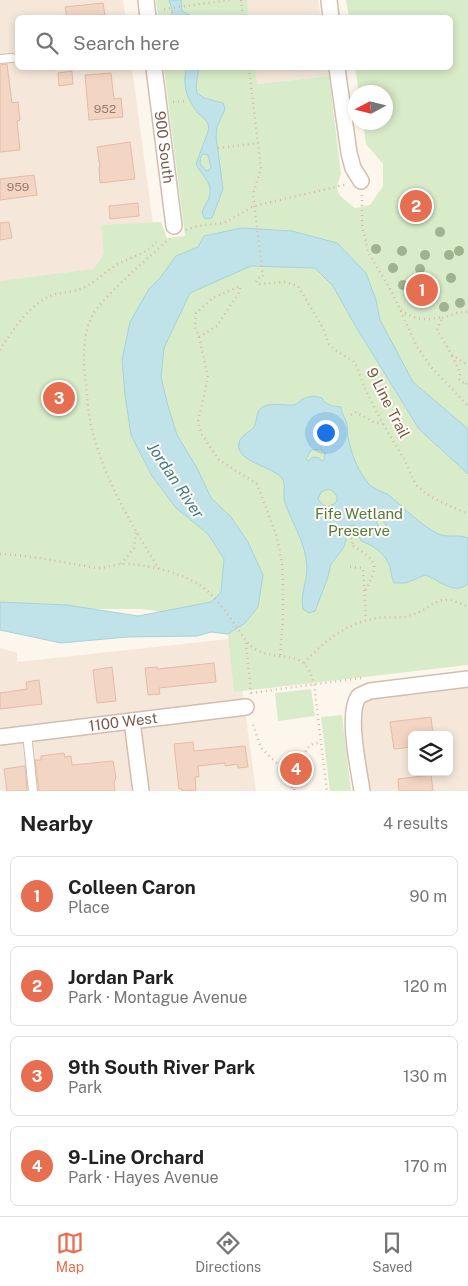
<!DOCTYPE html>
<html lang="en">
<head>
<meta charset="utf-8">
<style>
	body { margin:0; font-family:"Public Sans",sans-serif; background:#f2f2f2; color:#222 }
	.controls { position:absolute; right:15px; bottom:15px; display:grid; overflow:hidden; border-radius:8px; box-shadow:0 2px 8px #0003 }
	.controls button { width:45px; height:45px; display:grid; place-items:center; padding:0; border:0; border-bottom:1px solid #e0e0e0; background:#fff; color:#222; font:25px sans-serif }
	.compass { position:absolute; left:348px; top:85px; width:45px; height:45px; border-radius:50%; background:#fff; box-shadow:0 2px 8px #0003; rotate:263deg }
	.you { position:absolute; left:325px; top:432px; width:18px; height:18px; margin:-12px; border:4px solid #fff; border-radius:50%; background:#1a73e8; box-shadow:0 0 0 8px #1a73e833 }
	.badge { display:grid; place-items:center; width:32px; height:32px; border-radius:50%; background:#e76f51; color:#fff; font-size:16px; font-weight:700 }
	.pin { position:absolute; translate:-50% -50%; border:2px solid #fff; box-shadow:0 1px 5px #0006 }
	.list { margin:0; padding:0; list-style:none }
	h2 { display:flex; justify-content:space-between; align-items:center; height:65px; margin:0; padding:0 20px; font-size:21px }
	h2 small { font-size:16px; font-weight:400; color:#767676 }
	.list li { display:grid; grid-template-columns:32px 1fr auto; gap:15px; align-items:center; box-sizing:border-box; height:80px; margin:0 10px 10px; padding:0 10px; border:1px solid #e0e0e0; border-radius:8px }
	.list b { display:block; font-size:19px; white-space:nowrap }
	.list p { margin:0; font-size:16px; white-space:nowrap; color:#767676 }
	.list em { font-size:16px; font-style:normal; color:#767676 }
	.icon { flex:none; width:28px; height:28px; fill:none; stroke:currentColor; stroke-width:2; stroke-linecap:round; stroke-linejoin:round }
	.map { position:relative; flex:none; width:468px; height:791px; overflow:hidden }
	.search { position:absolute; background:#fff; box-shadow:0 2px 8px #0003; left:15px; right:15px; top:15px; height:55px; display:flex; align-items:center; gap:12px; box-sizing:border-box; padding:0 18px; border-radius:8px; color:#767676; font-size:19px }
	.sheet { height:425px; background:#fff }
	nav { display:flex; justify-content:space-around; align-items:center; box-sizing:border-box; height:70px; border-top:1px solid #e0e0e0; background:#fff; font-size:14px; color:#767676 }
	nav a { display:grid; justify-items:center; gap:2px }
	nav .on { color:#e76f51 }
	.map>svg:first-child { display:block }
	.residential { fill:#f5e8da; fill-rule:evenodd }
	.green { fill:#d8ecc9 }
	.water { fill:#bfe3e8; stroke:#a5d3da; fill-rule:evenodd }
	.building { fill:#f3d5c3; stroke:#e6bba3 }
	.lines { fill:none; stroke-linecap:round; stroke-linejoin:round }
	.lane-casing { stroke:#d1beb0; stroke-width:10 }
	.street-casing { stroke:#d1beb0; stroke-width:18 }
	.path { stroke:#d9b8a5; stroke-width:2.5; stroke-dasharray:1 4; stroke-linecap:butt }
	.lane { stroke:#fff; stroke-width:8 }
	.street { stroke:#fff; stroke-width:15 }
	.tree { fill:#a0b28e }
	.labels { text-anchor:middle; stroke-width:4; stroke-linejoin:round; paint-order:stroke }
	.number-label { font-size:12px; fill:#987a6a }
	.street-label { font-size:15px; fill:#7a5c4d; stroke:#fffaf3 }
	.park-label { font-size:15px; fill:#537a41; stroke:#fffaf3 }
	.water-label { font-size:16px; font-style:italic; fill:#437c86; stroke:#fffaf3 }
</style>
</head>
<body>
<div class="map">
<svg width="468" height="791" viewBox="0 0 468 791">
	<rect width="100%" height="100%" fill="#fdf6ec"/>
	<path class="residential" d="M0,0H123L126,17L18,18V68H132L155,239L48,294L0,297Z
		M247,0H318L321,17H249Z
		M255,68H327L329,76L256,84Z
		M229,639L242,688L256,791H0V648L17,653V662Z
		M468,670V791H369L356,688ZM412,735H449V772H412Z"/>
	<path class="green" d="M156,0H247L249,17H158Z
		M346,0H468V665L234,692L228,634L245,622L141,609H0V281L94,269L104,253L101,225L161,222L167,238L185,236L164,68H255L257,84L329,76L341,174C333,195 339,194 355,208L370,205L383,186V164L366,144L363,123L386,122V92H359L355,68H450V18L349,17Z
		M311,689L315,716L278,721L275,693Z
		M342,715L351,791H330L321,717Z"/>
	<path class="water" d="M169,0H182L181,1L182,11L193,17H172V10Z
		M186,68H199L196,86L197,93L204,98L223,103L225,109L217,127L216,136L223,189L212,218L205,219L202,213C203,206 209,201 210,194C212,181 200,174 196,164L209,129C208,120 204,119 198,113C186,98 183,86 186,68ZM203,154L208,155L211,167L208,171L205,170L200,163L201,156Z
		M242,228L292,231L337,243L366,273L376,300L380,320L413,382L468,429V474L419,429L353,322L333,286L315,268L251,266L190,293L164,348L161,377L168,406L177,435L197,468L211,498L231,517L248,542L263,575L258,607L245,623L228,634L211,632L197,636L127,637L61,643L0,630V602L67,605L138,616L211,602L221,592L224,559L208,534L176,508L152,476L131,435L125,395L122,360L130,322L149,289L160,278L176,256L198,247L204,236Z
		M314,396L322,398C326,406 333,406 341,407C342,414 344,416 346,421C348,426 347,432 348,437C351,452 357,470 368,483C374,490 383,491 390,496C406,510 420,524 438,534C448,538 458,534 468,538V584C454,596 438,579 425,575L406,583H394C392,578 391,573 390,567C386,554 373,545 361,541L358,534L359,527L353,525L348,526L346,531V540L344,547L331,564L327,580L315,611L309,613L303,609C300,594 307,582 307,568C306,543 293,525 285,503C282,496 286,487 283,480C276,466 230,462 240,440C243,434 250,432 254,427C257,421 256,414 260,409C268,401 283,406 294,405C298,404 299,401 303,399C306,397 311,397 314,396ZM321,449L325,453L324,460L322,461L319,458L313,457L308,461L306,459L311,450ZM328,489C333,490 341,498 335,503C333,505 330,505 328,507L323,505L318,499L321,492ZM381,517L388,529L389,536L384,534L377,523V518Z"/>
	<path class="building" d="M103,3L105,15L67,18L65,7Z
		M7,64L12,103L18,102L20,120L17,121L20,150L0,152V65Z
		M72,71L73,84L59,86L58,73Z
		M111,73L114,99L121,98L123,117L89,120L85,75Z
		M130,142L135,179L100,183L99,167H100L97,147Z
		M34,175L37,195L0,200V179Z
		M138,203L139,216L110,219L109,206Z
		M9,222L12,238L0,240V223Z
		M214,663L216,682L159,688L160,694L148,695L145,668L157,667V669Z
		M112,667L116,701L97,703L93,670Z
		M39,680L42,704L0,709V693L27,689L26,682Z
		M431,717L433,735H412V747L394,749L390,722Z
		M193,742L194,751L245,746L248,767L238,768L237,764L225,766V763L198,766L199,777H195L196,790L182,791V789H179L174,744Z
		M64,753L65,757L71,756L72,765L113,761L116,777L114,783L115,791H39L35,760H41V756Z
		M25,766L27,791H7L4,769Z
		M431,775L433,791H399L398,779Z"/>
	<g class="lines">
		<g class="lane-casing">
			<path id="lane" d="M0,59L12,58
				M27,734L33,791"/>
		</g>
		<g class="street-casing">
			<g id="street">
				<path d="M146,0L148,18"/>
				<path d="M329,0L331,18"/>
				<path id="s1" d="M154,68L174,226"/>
				<path d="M337,68L349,153L353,168L361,181"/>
				<path d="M132,721L141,791"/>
				<path id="s2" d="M0,737L246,707"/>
				<path d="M362,791C359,770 346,713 359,696L370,691L468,679"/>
			</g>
		</g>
		<path class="path" d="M241,0L243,18
			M164,9L230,0
			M249,68L261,169L253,194L263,277L258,278L256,282L259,284L285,282L298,286L323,328L329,344L335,350L353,361L357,367L365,389L383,424L404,459L416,485L424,492L439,501L468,514
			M173,102L187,101
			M218,148L258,143
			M362,195V225L368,252L393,294L417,347L431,367L468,406
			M186,230L197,226L224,223L254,206L348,184
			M401,310C407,315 417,319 425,319C431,320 435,317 442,318L437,330L452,355L468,365
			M442,318L457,313L468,312
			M199,337L217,326L240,291V286L213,298L196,313L195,327L199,337L208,377L198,422L202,435L219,460L257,484L277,537L282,563L283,588V616L280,656
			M0,350C11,332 33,299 56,294C65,292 76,292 85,287C98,280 108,269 120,263C133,256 147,254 156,242
			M452,356L460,372L459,379L466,385L468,381
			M351,415L355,412L374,422L383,424
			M353,529L350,536L353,542L351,545C379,561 379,565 364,593
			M0,554C23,555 45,559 68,563C78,564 88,567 98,568C106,568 113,565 121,564C144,563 182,573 201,586C217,597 229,616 240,632C246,639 247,644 255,649C281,664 306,645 314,685L327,791
			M121,564L134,548L136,532
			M350,567L363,568L366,620
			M159,569C132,526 102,475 91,425C88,412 87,397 86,383C83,362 82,336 92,316C102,298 134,271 150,256C157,251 163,243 170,239
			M246,643L251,694
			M304,663C324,641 348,622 378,618C388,616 399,619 408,616C437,608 435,590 468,607
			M251,693L361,678
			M253,725L261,748L288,774L293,791
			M294,790L306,750L310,745L321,742"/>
		<use href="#lane" class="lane"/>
		<use href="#street" class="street"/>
	</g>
	<g class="tree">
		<circle cx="440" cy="232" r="5"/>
		<circle cx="376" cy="249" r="5"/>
		<circle cx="402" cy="251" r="5"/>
		<circle cx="459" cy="251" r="5"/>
		<circle cx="425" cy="255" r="5"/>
		<circle cx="449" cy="255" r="5"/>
		<circle cx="393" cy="268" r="5"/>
		<circle cx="420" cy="269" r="5"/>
		<circle cx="451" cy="278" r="5"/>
		<circle cx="403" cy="285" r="5"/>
		<circle cx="421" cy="288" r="5"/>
		<circle cx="460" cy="303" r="5"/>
		<circle cx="444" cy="307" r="5"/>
	</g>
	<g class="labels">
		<g class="number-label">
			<text x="105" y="113">952</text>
			<text x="18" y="191">959</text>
		</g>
		<g class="street-label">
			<text dy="5" stroke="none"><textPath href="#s1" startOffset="80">900 South</textPath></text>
			<text transform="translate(388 403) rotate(63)" y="5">9 Line Trail</text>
			<text dy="5" stroke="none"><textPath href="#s2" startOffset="124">1100 West</textPath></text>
		</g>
		<g class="park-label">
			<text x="359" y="519">Fife Wetland<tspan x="359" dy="17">Preserve</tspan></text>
		</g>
		<g class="water-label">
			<text transform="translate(176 480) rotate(56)" y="6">Jordan River</text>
		</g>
	</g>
</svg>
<div class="controls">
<button><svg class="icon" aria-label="layers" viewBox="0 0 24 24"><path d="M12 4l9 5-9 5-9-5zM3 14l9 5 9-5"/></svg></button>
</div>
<svg class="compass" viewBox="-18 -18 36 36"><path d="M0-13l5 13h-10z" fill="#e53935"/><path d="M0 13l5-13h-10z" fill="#767676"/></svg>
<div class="you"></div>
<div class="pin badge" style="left:422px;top:290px">1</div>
<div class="pin badge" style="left:416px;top:206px">2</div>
<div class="pin badge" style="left:59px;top:398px">3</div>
<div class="pin badge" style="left:296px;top:769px">4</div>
<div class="search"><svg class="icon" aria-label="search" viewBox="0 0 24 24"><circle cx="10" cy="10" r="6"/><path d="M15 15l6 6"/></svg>Search here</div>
</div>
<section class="sheet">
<h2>Nearby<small>4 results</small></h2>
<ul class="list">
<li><span class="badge">1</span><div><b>Colleen Caron</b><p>Place</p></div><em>90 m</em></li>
<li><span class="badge">2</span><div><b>Jordan Park</b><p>Park · Montague Avenue</p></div><em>120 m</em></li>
<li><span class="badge">3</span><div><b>9th South River Park</b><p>Park</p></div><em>130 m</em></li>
<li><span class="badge">4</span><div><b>9-Line Orchard</b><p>Park · Hayes Avenue</p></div><em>170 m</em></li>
</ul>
</section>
<nav>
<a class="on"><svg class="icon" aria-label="map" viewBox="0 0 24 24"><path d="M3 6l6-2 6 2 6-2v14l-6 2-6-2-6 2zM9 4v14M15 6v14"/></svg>Map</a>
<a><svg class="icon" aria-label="directions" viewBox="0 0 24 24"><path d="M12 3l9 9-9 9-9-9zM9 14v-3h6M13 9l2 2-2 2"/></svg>Directions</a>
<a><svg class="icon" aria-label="saved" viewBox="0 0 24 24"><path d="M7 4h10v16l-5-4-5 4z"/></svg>Saved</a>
</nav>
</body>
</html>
